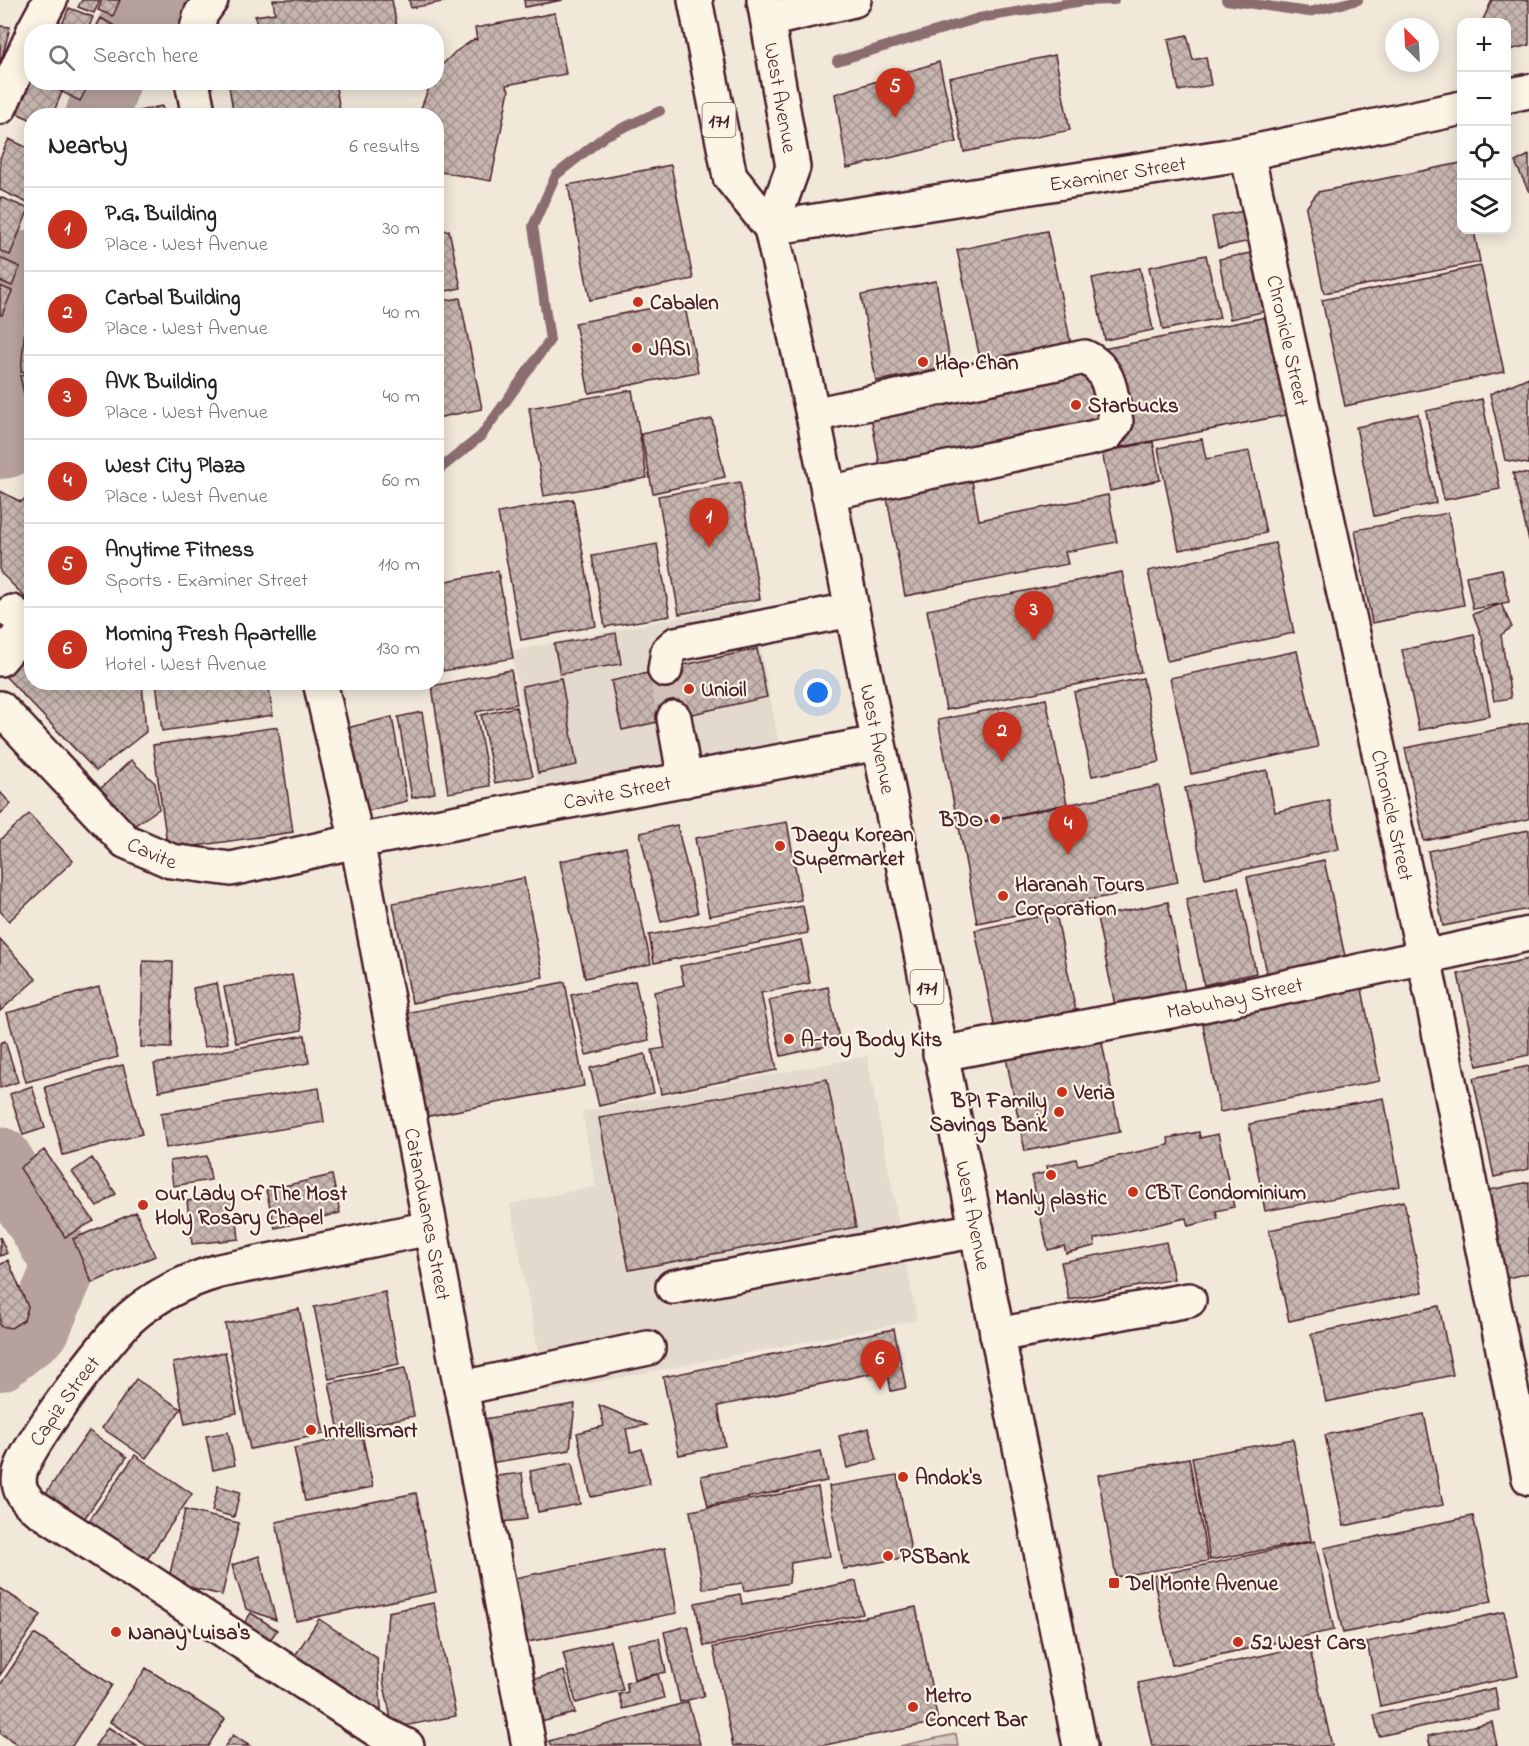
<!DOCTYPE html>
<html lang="en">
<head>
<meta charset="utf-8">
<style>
	body { margin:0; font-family:"Indie Flower",sans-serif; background:#f6f6f6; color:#222 }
	.controls { position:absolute; right:18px; top:18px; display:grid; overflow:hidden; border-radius:12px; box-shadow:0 3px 15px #0003 }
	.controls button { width:54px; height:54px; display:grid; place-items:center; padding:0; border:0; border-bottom:2px solid #e0e0e0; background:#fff; color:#222; font:30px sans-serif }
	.compass { position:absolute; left:1385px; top:18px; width:54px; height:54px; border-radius:50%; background:#fff; box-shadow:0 3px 15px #0003; rotate:336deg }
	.you { position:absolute; left:818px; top:693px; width:21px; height:21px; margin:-15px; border:4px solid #fff; border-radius:50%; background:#1a73e8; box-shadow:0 0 0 9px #1a73e833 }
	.badge { display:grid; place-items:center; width:39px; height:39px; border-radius:50%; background:#c8321e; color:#fff; font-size:20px; font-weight:700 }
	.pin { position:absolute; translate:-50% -50px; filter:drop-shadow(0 2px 3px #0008) }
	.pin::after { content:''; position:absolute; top:32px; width:21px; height:18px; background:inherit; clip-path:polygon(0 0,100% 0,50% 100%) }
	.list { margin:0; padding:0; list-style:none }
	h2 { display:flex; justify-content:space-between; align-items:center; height:78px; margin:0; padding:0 24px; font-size:26px }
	h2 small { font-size:20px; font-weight:400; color:#767676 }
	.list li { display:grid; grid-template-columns:39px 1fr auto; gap:18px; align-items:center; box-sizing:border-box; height:84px; padding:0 24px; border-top:2px solid #e0e0e0 }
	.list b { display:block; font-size:22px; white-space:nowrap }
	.list p { margin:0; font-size:20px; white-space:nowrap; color:#767676 }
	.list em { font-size:20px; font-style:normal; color:#767676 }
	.icon { flex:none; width:33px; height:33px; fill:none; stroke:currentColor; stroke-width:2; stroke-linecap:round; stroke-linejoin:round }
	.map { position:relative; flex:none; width:1529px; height:1746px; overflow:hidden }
	.search { position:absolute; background:#fff; box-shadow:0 3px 15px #0003; left:24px; top:24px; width:420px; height:66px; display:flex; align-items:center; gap:15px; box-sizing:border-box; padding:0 21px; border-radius:24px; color:#767676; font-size:22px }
	.panel { position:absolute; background:#fff; box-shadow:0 3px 15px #0003; left:24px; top:108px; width:420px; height:582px; border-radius:24px }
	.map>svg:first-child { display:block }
	.built { fill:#e4d9cd }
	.green { fill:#d8cac0; stroke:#917476; stroke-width:1.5 }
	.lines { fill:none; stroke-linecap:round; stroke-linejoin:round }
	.stream { stroke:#8b6d6f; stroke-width:10 }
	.river { stroke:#b6a19c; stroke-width:64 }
	.building { fill:url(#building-cross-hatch); stroke:#4a1f2b; stroke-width:1.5 }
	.minor-tunnel { stroke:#d0c0b7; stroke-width:33; stroke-dasharray:33 16; stroke-linecap:butt }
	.minor-casing { stroke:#4a1f2b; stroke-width:38 }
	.major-casing { stroke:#4a1f2b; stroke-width:38 }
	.minor { stroke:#fcf5e5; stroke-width:33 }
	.major { stroke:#fcf5e5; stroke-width:33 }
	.poi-dot { fill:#c8321e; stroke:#fcf5e5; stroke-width:2 }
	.labels { text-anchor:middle; stroke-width:4.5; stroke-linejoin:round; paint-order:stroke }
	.shield { fill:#fcf5e5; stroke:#7f5f63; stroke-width:1.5 }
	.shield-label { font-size:20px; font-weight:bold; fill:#4a1f2b }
	.street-label { font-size:21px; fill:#4a1f2b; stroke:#fcf5e5 }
	.poi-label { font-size:21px; font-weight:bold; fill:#4a1f2b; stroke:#fcf5e5; text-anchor:start }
</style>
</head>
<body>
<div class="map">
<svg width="1529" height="1746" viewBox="0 0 1529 1746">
	<defs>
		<pattern id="building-cross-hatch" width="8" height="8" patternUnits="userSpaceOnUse" patternTransform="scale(1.5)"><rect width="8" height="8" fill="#c7b6af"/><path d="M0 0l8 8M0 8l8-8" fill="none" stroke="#a4938f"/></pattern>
	</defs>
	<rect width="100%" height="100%" fill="#f1e8da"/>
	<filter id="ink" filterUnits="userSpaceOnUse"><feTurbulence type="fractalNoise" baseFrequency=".0167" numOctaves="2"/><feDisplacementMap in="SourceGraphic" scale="12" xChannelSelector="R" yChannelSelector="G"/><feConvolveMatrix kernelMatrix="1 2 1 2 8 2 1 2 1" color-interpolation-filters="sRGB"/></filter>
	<g filter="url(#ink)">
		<path class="built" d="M752,603L781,755L541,802L511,651Z
			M867,1056L917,1320L546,1392L510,1204L596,1186L582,1112Z"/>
		<path class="green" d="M956,1734L958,1746H900Z"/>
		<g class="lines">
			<path class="stream" d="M1226,0L1309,12L1358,0
				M837,61L979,18L1083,1L1114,0
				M7,446L32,454
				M436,472L481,436L550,340L533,226L556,175L605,136L660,111"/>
			<path class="river" d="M127,32L158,0
				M97,116L108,82
				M0,447L7,446C8,382 13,322 32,261
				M0,1159L65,1266L38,1329L0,1359"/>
		</g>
		<path class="building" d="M82,0H100L94,13L78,7Z
			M102,0H120L113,16L98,10Z
			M273,0H392L398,32H258L255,16L275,13Z
			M409,0H453L411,8Z
			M524,0H563L525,7Z
			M1492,0H1529V45L1506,51V22H1482Z
			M69,8L93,17L87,31L63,22Z
			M555,13L566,74L506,85L509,90L491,181L436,171V116H418L431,82H436V71L455,52L476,38L477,41L475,28Z
			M52,18L78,32H49Z
			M101,18L118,28L116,32H94Z
			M0,26L10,27L0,66Z
			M1187,35L1193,60L1206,57L1211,85L1179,91L1168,39Z
			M1055,55L1070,130L964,152L949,78Z
			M939,62L957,142L847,168L835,94Z
			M27,77L32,78V82H41L62,92L52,116H32V120L12,111Z
			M67,82H90L80,101L62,92Z
			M247,82H335L341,116H234L229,86Z
			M162,106L164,116H117Z
			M9,139L32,150V183L29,189L32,190V205L0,190V158Z
			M1529,155V192L1515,162Z
			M1461,163L1462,230H1474L1480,262L1324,293L1306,208L1318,192Z
			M671,165L693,279L590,300L568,185Z
			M0,197L29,209L10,255L0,251Z
			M1243,211L1250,241L1218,248L1212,217Z
			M449,230L461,288L436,293V232Z
			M1047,231L1071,344L981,363L957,250Z
			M1256,252L1267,311L1230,319L1219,259Z
			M1206,255L1220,318L1163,330L1149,267Z
			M0,258L20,267L12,286L0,281Z
			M1481,266L1504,372L1345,406L1322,300Z
			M1140,268L1153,330L1105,340L1092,278Z
			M29,281H32V370L21,372Z
			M936,281L951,367L876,381L861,295Z
			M0,286L12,291L2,315H0Z
			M460,298L482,409L436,418V302Z
			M684,302L698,372L589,393L575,323Z
			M1267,317L1286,415L885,493L867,395Z
			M32,374V429L20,376Z
			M1529,377V464L1505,460L1490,394Z
			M632,390L647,478L544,496L529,408Z
			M1482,399L1500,489L1444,500L1426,411Z
			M1418,414L1436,503L1374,516L1356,427Z
			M712,419L725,477L653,493L641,434Z
			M1202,439L1206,459L1249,451L1266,533L1179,550L1158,448Z
			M1153,442L1160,480L1110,491L1102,452Z
			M1513,473L1529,474V541Z
			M972,481L979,520L1108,495L1117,542L1065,552L1068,564L905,596L887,498Z
			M740,482L760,599L679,614L658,496Z
			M0,491L21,502L32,492V604L0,572Z
			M573,499L596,626L521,640L498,513Z
			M1448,513L1464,605L1372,623L1355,530Z
			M1275,543L1294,633L1167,661L1148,571Z
			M657,544L670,616L605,627L592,556Z
			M1502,569L1509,602L1473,609L1466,576Z
			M498,571L513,658L443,671L436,635V583Z
			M1122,572L1141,672L946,710L927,610Z
			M1501,604L1512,627L1501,635L1511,698L1494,701L1482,637L1473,614Z
			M616,633L621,664L560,674L554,644Z
			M1474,634L1490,716L1419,730L1402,650Z
			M757,649L767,697L622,730L611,681Z
			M1297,651L1318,747L1191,774L1170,678Z
			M32,652V682H142L146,732L96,771L5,676Z
			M511,670L517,704L476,712L490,786L448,793L432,686Z
			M561,678L577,765L538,773L522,686Z
			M1143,678L1160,762L1092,776L1074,692Z
			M156,682H268L273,715L162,731Z
			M374,682H420L376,690Z
			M1046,699L1067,804L958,826L938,720Z
			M516,707L533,776L495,783L481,715Z
			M422,712L435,793L412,798L398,717Z
			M392,717L407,801L359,813L342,729Z
			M1529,723V819L1424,841L1405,748Z
			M278,727L293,832L168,850L153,745Z
			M131,760L155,783L159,809L126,831L94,795Z
			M1267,770L1275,812L1329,800L1339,849L1205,878L1185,788Z
			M1159,786L1178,882L977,923L959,827Z
			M0,792L11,804L0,814Z
			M29,814L73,861L9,921L0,911V840Z
			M787,822L801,900L709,916L695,838Z
			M677,825L698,913L661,922L640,833Z
			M1529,830V909L1443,926L1428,851Z
			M626,847L651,964L585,978L560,861Z
			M1324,860L1346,961L1268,978L1247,877Z
			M524,878L543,977L412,1003L393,903Z
			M1238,887L1256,973L1204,985L1186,899Z
			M1168,902L1186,996L1116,1010L1097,917Z
			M803,906L808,933L654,963L649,935Z
			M1056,913L1078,1022L997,1039L975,930Z
			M0,939L36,979L0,1011Z
			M801,940L810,983L761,993L777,1070L661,1094L652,1050L665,1048L654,992L684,985L680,966Z
			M1529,959V1055L1477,1066L1458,974Z
			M143,961L173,962L171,1048L141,1047Z
			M292,975L302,1030L236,1043L224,987Z
			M635,981L649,1040L586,1055L571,995Z
			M565,982L584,1086L414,1119L394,1015Z
			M217,983L228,1043L204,1047L193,988Z
			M1361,984L1380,1081L1220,1112L1201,1015Z
			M99,987L118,1057L26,1082L7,1013Z
			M828,987L840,1043L781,1056L769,1000Z
			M1100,1033L1120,1132L1025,1151L1005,1053Z
			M305,1035L309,1063L159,1091L154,1064Z
			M5,1041L18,1082L0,1088V1043Z
			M645,1054L654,1093L599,1106L590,1068Z
			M123,1065L142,1134L63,1155L45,1087Z
			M1529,1066V1169L1494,1177L1473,1078Z
			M827,1079L856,1227L629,1270L599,1118Z
			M32,1086L45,1128L23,1135L10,1094Z
			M319,1088L324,1122L166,1148L161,1113Z
			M1384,1098L1400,1186L1265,1211L1249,1124Z
			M1199,1132L1200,1138L1218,1134L1234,1207L1216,1211L1218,1219L1188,1226L1186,1218L1094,1239L1095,1246L1066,1253L1064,1246L1048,1250L1031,1176L1048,1172L1047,1166L1076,1159L1078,1165L1169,1145L1168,1138Z
			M44,1150L94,1221L65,1237L20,1168Z
			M207,1156L211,1180L173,1186L170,1161Z
			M92,1158L116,1194L97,1207L72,1172Z
			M332,1175L340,1213L275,1228L266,1190Z
			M1529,1182V1273L1503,1279L1484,1191Z
			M234,1195L239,1239L192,1244L187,1201Z
			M1404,1201L1423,1292L1289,1321L1269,1230Z
			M136,1212L155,1256L92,1283L73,1239Z
			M0,1237L7,1253L0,1256Z
			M1166,1242L1174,1279L1069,1300L1061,1262Z
			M8,1260L28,1307L24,1320L11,1328L0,1326V1265Z
			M385,1292L399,1364L329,1379L314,1307Z
			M1439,1306L1453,1375L1326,1402L1311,1334Z
			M299,1309L324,1434L250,1449L225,1324Z
			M894,1329L906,1388L891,1391L887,1370L718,1406L725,1446L679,1455L663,1377Z
			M225,1352L237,1413L185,1424L173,1363Z
			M405,1368L414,1416L339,1431L329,1383Z
			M136,1379L181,1409L146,1458L102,1428Z
			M575,1404L570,1450L490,1463L483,1419Z
			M599,1405L647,1425L626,1429L631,1452L642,1449L650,1484L591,1497L577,1433L604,1426Z
			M1424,1414L1443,1505L1344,1526L1325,1435Z
			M869,1428L877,1460L847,1468L839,1436Z
			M89,1431L127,1457L84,1519L46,1493Z
			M228,1432L235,1465L213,1470L206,1436Z
			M362,1434L373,1487L305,1501L294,1448Z
			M1293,1439L1311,1541L1210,1560L1192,1457Z
			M821,1451L827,1481L708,1506L701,1476Z
			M135,1455L192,1494L144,1564L86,1525Z
			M1189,1458L1208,1561L1116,1577L1098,1475Z
			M572,1463L580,1504L538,1512L530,1471Z
			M522,1473L527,1519L494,1523L489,1477Z
			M897,1475L912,1556L843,1569L829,1486Z
			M218,1486L240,1492L234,1517L212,1511Z
			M818,1487L830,1556L791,1563L789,1583L744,1591L742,1583L703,1589L690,1511Z
			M416,1493L436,1592L296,1621L276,1522Z
			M185,1510L239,1523L222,1595L168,1582Z
			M1473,1516L1492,1601L1343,1633L1324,1548Z
			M1315,1541L1334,1630L1172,1665L1153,1576Z
			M665,1548L677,1613L522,1643L509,1579Z
			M259,1556L276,1620L246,1609L232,1565Z
			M856,1581L863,1614L704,1646L695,1603L740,1594L742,1604Z
			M0,1588L41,1615L0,1675Z
			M434,1603L456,1716L393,1728L383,1680L388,1612Z
			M916,1607L938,1722L820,1746H733L713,1647Z
			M1504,1612L1518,1676L1380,1706L1367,1642Z
			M251,1613L277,1630L264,1649L238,1632Z
			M319,1619L377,1658L382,1719L292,1660Z
			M688,1626L704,1696L680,1702L664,1632Z
			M34,1634L112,1685L72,1746H20L0,1733V1685Z
			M659,1638L666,1672L634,1679L627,1644Z
			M610,1641L623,1690L576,1703L563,1653Z
			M1309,1645L1332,1746H1152L1138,1683Z
			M146,1668L225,1719L208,1746H147L110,1722Z
			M564,1671L575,1713L530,1725L534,1679Z
			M658,1674L664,1698L623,1709L619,1694L628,1692L626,1683Z
			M1495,1688L1499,1710L1379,1736L1374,1715Z
			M688,1702L700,1744L551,1746L549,1741Z
			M1492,1722L1497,1746H1430L1428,1736Z
			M108,1727L137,1746H95Z
			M233,1735L250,1746H225Z"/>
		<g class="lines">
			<path class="minor-tunnel" d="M665,670L674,718"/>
			<g class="minor-casing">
				<g id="minor">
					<path d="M768,20L854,0"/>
					<path d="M33,32L50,0"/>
					<path d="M196,32L201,14L211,0"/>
					<path d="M192,82L199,116"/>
					<path d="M1506,96L1529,91"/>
					<path d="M0,107L32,36"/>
					<path id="s1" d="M1247,153L1424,957L1529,1478"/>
					<path id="s2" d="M771,228L1247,153L1462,108"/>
					<path d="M813,415L1085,357C1112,370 1111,395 1116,422L1107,434L1087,439L828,493"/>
					<path d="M0,659L23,631L21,619L12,612"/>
					<path d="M665,670L668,651L676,644L851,610"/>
					<path id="s3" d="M320,682L357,841L529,1746"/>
					<path id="s4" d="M0,708L125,841L171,861L231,869L357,841L878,743"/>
					<path d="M674,718L685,780"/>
					<path id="s5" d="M940,1054L1208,1004L1529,934"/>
					<path d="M673,1287L977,1230"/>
					<path d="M997,1335L1189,1300"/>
					<path d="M462,1388L648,1348"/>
					<path id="s6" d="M407,1746L383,1734L32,1505C22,1495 17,1487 20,1473C24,1448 109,1336 131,1317C156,1295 188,1280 219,1271L430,1228"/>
				</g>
			</g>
			<g class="major-casing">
				<g id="major">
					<path id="s7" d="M695,0L730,177L771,228L813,415L1080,1746"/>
					<path id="s8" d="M764,0L793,167L771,228"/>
				</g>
			</g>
			<use href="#minor" class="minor"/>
			<use href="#major" class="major"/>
		</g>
	</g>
	<g class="poi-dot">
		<circle cx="638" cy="302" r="6"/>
		<circle cx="637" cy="348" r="6"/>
		<circle cx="923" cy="362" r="6"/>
		<circle cx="1076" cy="405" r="6"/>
		<circle cx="689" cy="689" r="6"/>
		<circle cx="995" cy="819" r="6"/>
		<circle cx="780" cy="846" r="6"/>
		<circle cx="1003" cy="896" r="6"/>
		<circle cx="789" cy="1039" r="6"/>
		<circle cx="1062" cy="1092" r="6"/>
		<circle cx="1059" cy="1112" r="6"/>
		<circle cx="1051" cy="1175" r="6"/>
		<circle cx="1133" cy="1192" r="6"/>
		<circle cx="143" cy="1205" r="6"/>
		<circle cx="311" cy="1430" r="6"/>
		<circle cx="903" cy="1477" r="6"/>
		<circle cx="888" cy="1556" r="6"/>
		<rect x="1108" y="1577" width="12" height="12" rx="3"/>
		<circle cx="116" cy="1632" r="6"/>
		<circle cx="1238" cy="1642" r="6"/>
		<circle cx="913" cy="1707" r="6"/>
	</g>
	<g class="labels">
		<g class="shield">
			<rect x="702.5" y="103" width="33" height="34" rx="4.5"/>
			<rect x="910.5" y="970" width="33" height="34" rx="4.5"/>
		</g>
		<g class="shield-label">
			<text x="719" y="127">171</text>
			<text x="927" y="994">171</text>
		</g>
		<g class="street-label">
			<text dy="7" stroke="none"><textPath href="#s8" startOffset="99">West Avenue</textPath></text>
			<text dy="7" stroke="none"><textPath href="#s2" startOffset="351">Examiner Street</textPath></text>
			<text dy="7" stroke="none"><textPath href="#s1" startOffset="192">Chronicle Street</textPath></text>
			<text dy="7" stroke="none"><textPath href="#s7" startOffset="768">West Avenue</textPath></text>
			<text dy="7" stroke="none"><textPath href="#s4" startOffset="687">Cavite Street</textPath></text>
			<text dy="7" stroke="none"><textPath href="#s1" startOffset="678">Chronicle Street</textPath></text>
			<text dy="7" stroke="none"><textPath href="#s4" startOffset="212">Cavite</textPath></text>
			<text dy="7" stroke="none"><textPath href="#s5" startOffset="300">Mabuhay Street</textPath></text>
			<text dy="7" stroke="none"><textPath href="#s3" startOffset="543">Catanduanes Street</textPath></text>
			<text dy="7" stroke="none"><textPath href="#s7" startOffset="1254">West Avenue</textPath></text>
			<text dy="7" stroke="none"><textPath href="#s6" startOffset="567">Capiz Street</textPath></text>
		</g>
		<g class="poi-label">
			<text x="650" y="309">Cabalen</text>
			<text x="649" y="355">JASI</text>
			<text x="935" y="369">Hap Chan</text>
			<text x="1088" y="412">Starbucks</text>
			<text x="701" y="696">Unioil</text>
			<text x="983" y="826" text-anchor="end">BDO</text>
			<text x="792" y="841">Daegu Korean<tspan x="792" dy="24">Supermarket</tspan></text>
			<text x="1015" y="891">Haranah Tours<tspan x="1015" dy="24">Corporation</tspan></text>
			<text x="801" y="1046">A-toy Body Kits</text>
			<text x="1074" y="1099">Veria</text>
			<text x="1047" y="1107" text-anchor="end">BPI Family<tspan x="1047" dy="24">Savings Bank</tspan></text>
			<text x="1145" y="1199">CBT Condominium</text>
			<text x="155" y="1200">Our Lady Of The Most<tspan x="155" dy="24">Holy Rosary Chapel</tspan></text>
			<text x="1051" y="1204" text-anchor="middle">Manly plastic</text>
			<text x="323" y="1437">Intellismart</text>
			<text x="915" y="1484">Andok's</text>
			<text x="900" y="1563">PSBank</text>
			<text x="1126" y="1590">Del Monte Avenue</text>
			<text x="128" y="1639">Nanay Luisa's</text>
			<text x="1250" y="1649">52 West Cars</text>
			<text x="925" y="1702">Metro<tspan x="925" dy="24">Concert Bar</tspan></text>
		</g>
	</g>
</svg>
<div class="controls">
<button>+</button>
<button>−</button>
<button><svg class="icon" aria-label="locate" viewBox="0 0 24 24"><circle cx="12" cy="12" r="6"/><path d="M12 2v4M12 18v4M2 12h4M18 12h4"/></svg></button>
<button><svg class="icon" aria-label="layers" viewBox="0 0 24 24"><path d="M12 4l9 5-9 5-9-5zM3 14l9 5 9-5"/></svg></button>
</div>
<svg class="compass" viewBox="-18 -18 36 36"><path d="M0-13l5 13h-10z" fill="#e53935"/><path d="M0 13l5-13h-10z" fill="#767676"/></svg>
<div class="you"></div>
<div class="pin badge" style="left:709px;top:548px">1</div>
<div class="pin badge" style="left:1002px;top:762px">2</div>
<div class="pin badge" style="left:1034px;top:641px">3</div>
<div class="pin badge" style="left:1068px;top:855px">4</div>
<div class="pin badge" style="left:895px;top:118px">5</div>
<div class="pin badge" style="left:880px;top:1390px">6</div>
<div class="search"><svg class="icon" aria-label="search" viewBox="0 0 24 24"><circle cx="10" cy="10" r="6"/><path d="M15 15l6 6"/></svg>Search here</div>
<section class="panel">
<h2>Nearby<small>6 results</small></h2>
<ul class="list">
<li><span class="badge">1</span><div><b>P.G. Building</b><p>Place · West Avenue</p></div><em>30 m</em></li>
<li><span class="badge">2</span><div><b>Carbal Building</b><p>Place · West Avenue</p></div><em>40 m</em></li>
<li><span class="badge">3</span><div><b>AVK Building</b><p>Place · West Avenue</p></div><em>40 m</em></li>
<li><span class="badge">4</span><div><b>West City Plaza</b><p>Place · West Avenue</p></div><em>60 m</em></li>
<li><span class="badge">5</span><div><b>Anytime Fitness</b><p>Sports · Examiner Street</p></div><em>110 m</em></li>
<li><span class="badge">6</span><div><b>Morning Fresh Apartellle</b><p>Hotel · West Avenue</p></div><em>130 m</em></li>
</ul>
</section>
</div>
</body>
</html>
